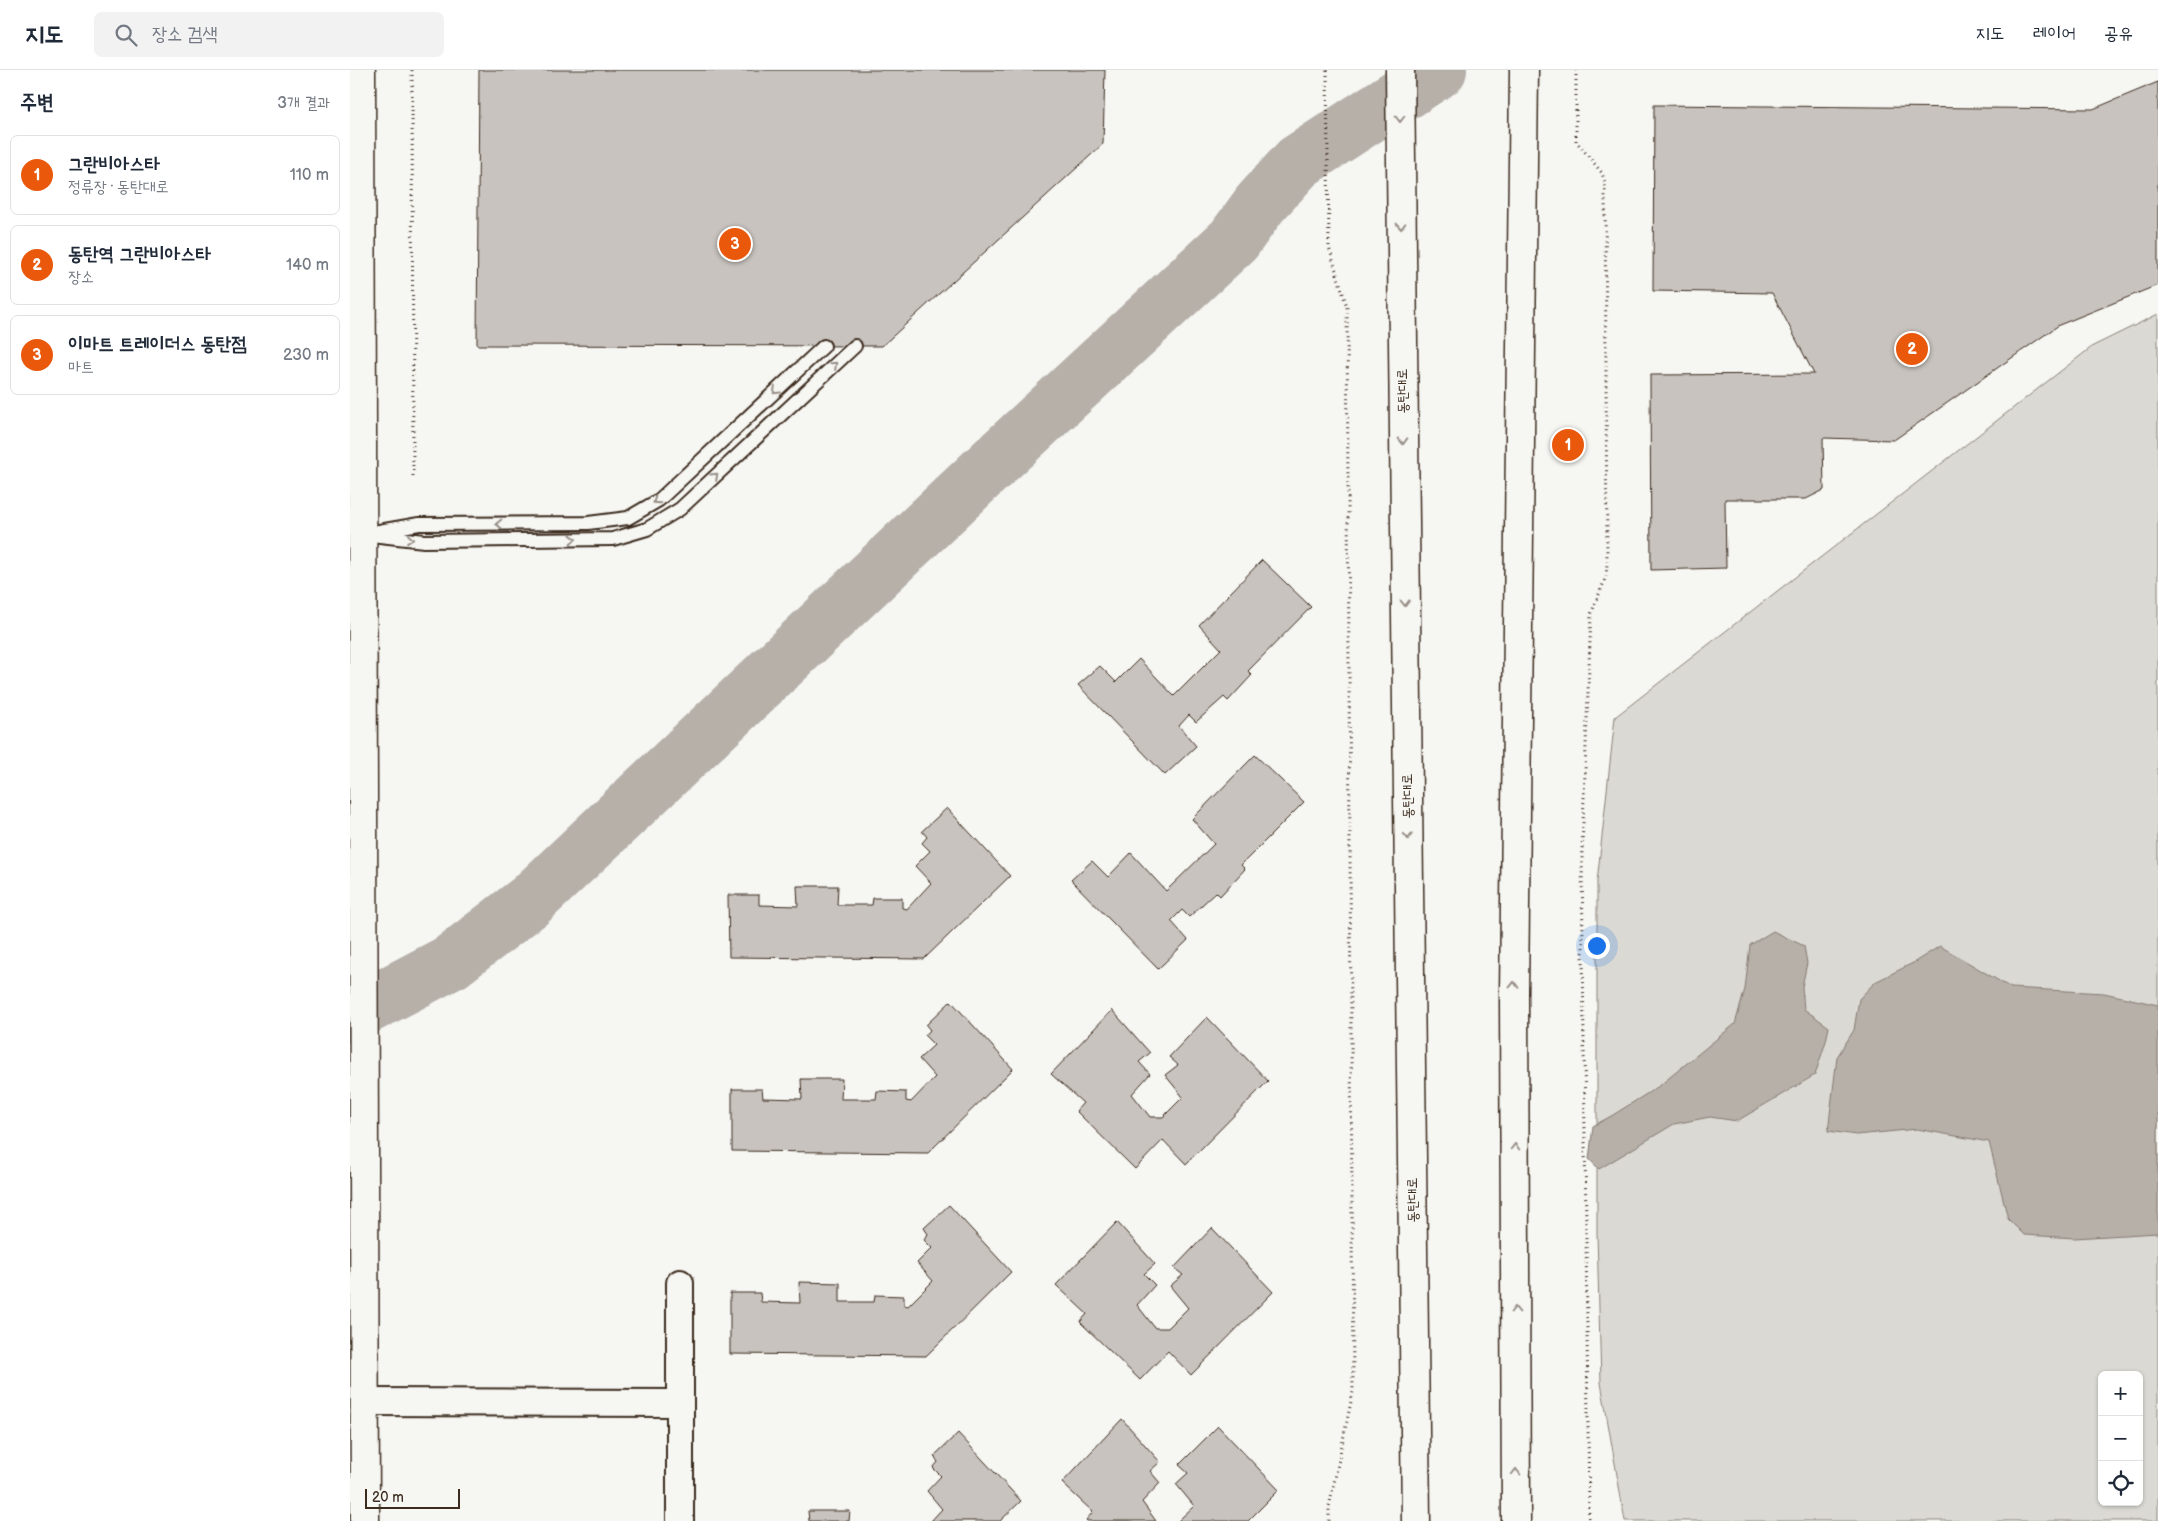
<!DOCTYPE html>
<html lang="ko">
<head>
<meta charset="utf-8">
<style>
	body { margin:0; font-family:"Balsamiq Sans","Poor Story",sans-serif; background:#f2f2f3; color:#1f2937 }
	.controls { position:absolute; right:15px; bottom:15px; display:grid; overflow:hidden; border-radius:8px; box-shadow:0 1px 4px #0004 }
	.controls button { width:45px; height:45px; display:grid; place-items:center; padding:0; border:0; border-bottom:1px solid #e0e1e3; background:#fff; color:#1f2937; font:25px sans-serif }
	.scale { position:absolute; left:15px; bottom:12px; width:95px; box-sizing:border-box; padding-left:5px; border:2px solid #3b2a1e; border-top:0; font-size:14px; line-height:18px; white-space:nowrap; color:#3b2a1e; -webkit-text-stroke:4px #f6f6f2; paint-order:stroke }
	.you { position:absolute; left:1246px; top:875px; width:18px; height:18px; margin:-12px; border:4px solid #fff; border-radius:50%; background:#1a73e8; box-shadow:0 0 0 8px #1a73e833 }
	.badge { display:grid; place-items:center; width:32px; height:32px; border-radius:50%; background:#ea580c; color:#fff; font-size:16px; font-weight:700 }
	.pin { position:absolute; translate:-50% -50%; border:2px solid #fff; box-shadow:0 1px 5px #0006 }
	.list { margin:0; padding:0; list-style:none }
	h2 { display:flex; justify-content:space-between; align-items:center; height:65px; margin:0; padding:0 20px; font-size:21px }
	h2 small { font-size:16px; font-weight:400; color:#747a83 }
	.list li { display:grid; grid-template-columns:32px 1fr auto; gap:15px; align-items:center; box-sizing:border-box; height:80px; margin:0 10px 10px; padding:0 10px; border:1px solid #e0e1e3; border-radius:8px }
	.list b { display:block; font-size:19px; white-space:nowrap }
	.list p { margin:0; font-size:16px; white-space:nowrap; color:#747a83 }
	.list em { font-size:16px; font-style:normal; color:#747a83 }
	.icon { flex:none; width:28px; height:28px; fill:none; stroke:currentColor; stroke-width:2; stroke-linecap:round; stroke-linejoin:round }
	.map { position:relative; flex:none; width:1808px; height:1451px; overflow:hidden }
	header { display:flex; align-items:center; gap:30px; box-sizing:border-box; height:70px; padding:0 25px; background:#fff; border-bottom:1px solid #e0e1e3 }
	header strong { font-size:24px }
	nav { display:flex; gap:28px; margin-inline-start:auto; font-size:18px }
	.search { width:350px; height:45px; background:#f2f2f3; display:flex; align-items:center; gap:12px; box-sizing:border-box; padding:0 18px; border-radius:8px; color:#747a83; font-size:19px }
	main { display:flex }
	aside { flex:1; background:#fff }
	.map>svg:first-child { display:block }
	.green { fill:#dad9d3; stroke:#8a8278; fill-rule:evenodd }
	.water { fill:#b6b0a9; stroke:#857a71 }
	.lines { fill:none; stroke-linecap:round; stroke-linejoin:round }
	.river { stroke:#b6b0a9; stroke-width:56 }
	.building { fill:#c8c3be; stroke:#3b2a1e }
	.service-casing { stroke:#3b2a1e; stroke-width:16 }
	.minor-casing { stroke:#3b2a1e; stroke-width:30 }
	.tertiary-casing { stroke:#3b2a1e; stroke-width:31 }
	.secondary-casing { stroke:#3b2a1e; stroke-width:31 }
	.path { stroke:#3b2a1e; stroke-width:3; stroke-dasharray:1 4; stroke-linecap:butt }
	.service { stroke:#f6f6f2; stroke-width:12 }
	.minor { stroke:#f6f6f2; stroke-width:26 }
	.tertiary { stroke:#f6f6f2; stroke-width:28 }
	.secondary { stroke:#f6f6f2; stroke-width:28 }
	.oneway { stroke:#989088 }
	.labels { text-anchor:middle; stroke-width:4; stroke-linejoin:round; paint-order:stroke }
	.street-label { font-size:14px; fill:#3b2a1e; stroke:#f6f6f2 }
</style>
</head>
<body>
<header>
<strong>지도</strong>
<div class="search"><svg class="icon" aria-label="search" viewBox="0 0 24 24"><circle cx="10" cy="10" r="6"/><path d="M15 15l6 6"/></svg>장소 검색</div>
<nav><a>지도</a><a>레이어</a><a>공유</a></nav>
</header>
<main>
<aside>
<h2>주변<small>3개 결과</small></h2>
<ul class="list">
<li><span class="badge">1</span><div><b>그란비아스타</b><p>정류장 · 동탄대로</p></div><em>110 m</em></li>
<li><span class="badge">2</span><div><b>동탄역 그란비아스타</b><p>장소</p></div><em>140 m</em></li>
<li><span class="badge">3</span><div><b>이마트 트레이더스 동탄점</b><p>마트</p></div><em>230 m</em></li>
</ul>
</aside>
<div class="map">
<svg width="1808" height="1451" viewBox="0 0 1808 1451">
	<rect width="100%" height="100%" fill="#f6f6f2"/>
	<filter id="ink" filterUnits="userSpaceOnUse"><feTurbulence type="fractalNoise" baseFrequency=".02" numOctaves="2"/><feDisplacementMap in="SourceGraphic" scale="10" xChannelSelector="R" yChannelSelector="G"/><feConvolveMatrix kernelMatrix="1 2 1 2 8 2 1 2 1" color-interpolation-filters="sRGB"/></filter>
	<g filter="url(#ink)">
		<path class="green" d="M1808,244V1451H1275L1251,1313L1247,1163V812L1265,647L1743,276ZM1752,1305H1789V1432H1752Z"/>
		<path class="water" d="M1423,861L1454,876L1457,893L1452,917L1454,939L1479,957L1476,971L1465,1005L1387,1051L1360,1047L1324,1054L1249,1099L1239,1089L1243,1056L1263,1045L1309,1016L1385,954L1395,919L1400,875Z
			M1590,876L1661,918L1754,923L1808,935V1163L1725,1168L1674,1165L1658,1149L1639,1072L1567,1059L1506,1065L1478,1061L1487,987L1504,960L1509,929L1525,912L1563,893Z"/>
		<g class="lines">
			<path class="river" d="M0,945L101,892L180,831L641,395L884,170L910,134L948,92L1089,0"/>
		</g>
		<path class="building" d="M129,0H755L753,74L532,276L127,275Z
			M1808,12V215L1709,255L1544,370L1473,368L1474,420L1456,429H1375L1376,498L1301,500L1300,305L1464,304L1422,223L1303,221L1304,35L1743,39Z
			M912,490L961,537L898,601L902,605L878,631L874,627L846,652L839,645L829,656L846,676L815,705L728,615L750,596L766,612L789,589L824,626L871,579L849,555Z
			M905,685L954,732L891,795L895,799L870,826L866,822L839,847L832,840L821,851L838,870L808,899L721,810L742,791L758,807L781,783L816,821L864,774L842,749Z
			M597,738L660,806L574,889L379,887L378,825H409V835L448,836L447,816H488L487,835H522L523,828H552V838L557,839L581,813L565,796L580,781L572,773L577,767L572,761Z
			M601,931L663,999L578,1083L382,1081V1019H412L413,1028L452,1029L451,1009H492L491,1029H526L527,1021L556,1022V1031L561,1032L585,1007L569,989L584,975L575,966L580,960L576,955Z
			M762,940L800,983L789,992L800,1004L782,1024L800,1047H813L833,1027L815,1005L828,995L819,987L857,947L918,1011L836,1094L813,1070L785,1099L726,1041L733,1033L701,1004Z
			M599,1135L661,1202L576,1286L380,1284V1223H410L411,1232L450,1233L449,1212L490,1213V1232H524L525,1225L554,1226V1235L558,1236L583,1211L567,1193L582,1178L574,1170L578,1164L574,1158Z
			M767,1152L805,1194L794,1204L805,1215L787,1235L805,1258H818L838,1238L820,1216L833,1205L824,1198L862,1158L923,1222L841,1305L818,1281L790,1310L730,1252L737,1244L706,1215Z
			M772,1349L810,1392L800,1401L810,1413L792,1432L806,1451H737L736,1450L743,1442L712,1413Z
			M868,1356L929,1420L898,1451H828L844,1436L826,1414L838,1403L829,1395Z
			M608,1363L671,1431L650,1451H581L592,1439L577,1421L591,1406L583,1398L588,1392L584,1386Z
			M458,1441H500L499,1451H459Z"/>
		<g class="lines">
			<g class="service-casing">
				<path id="service" d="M29,461L69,454L238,453L278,448L309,430L474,276
					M12,464L74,471L263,469L297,459L330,439L505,276"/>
			</g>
			<g class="minor-casing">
				<path id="minor" d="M330,1213V1451
					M14,1332L330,1333"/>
			</g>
			<g class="tertiary-casing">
				<path id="tertiary" d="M11,0L15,1451"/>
			</g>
			<g class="secondary-casing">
				<path id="secondary" d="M1050,0L1066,1451
					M1166,1451L1164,926L1174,0"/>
			</g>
			<path class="path" d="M62,0L63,406
				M977,0L979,177L997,237L1003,1322L979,1437V1451
				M1226,0V71L1252,103L1255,112L1257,494L1256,507L1241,544L1232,781L1239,1451"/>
			<use href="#service" class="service"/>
			<use href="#minor" class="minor"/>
			<use href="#tertiary" class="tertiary"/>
			<use href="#secondary" class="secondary"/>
		</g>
		<defs><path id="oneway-chevron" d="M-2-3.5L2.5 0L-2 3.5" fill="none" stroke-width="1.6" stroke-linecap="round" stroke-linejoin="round" transform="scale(1.25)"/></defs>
		<g class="oneway">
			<use href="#oneway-chevron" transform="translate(1050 49) rotate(90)"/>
			<use href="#oneway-chevron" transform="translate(1051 156) rotate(89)"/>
			<use href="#oneway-chevron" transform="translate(484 295) rotate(-43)"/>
			<use href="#oneway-chevron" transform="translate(426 321) rotate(137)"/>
			<use href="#oneway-chevron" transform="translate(1053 371) rotate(89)"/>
			<use href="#oneway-chevron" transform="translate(365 406) rotate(-43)"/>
			<use href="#oneway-chevron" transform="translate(306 431) rotate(145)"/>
			<use href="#oneway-chevron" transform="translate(149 454) rotate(179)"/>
			<use href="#oneway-chevron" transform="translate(60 469) rotate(6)"/>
			<use href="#oneway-chevron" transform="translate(223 469)"/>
			<use href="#oneway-chevron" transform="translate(1055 533) rotate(89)"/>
			<use href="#oneway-chevron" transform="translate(1058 766) rotate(89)"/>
			<use href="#oneway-chevron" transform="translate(1164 915) rotate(-89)"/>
			<use href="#oneway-chevron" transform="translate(1165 1077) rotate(-90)"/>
			<use href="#oneway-chevron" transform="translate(1165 1240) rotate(-90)"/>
			<use href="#oneway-chevron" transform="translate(1166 1402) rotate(-90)"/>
		</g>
	</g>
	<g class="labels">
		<g class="street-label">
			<text transform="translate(1052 321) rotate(-91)" y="5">동탄대로</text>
			<text transform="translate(1057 726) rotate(-91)" y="5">동탄대로</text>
			<text transform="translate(1062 1130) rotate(-91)" y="5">동탄대로</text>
		</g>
	</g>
</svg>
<div class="controls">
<button>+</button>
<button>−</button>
<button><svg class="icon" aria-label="locate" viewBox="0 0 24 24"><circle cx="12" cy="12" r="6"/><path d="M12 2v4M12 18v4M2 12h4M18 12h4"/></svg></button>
</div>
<div class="scale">20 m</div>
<div class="you"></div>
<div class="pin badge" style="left:1218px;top:375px">1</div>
<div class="pin badge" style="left:1562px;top:279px">2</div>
<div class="pin badge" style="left:385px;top:174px">3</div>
</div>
</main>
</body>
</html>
